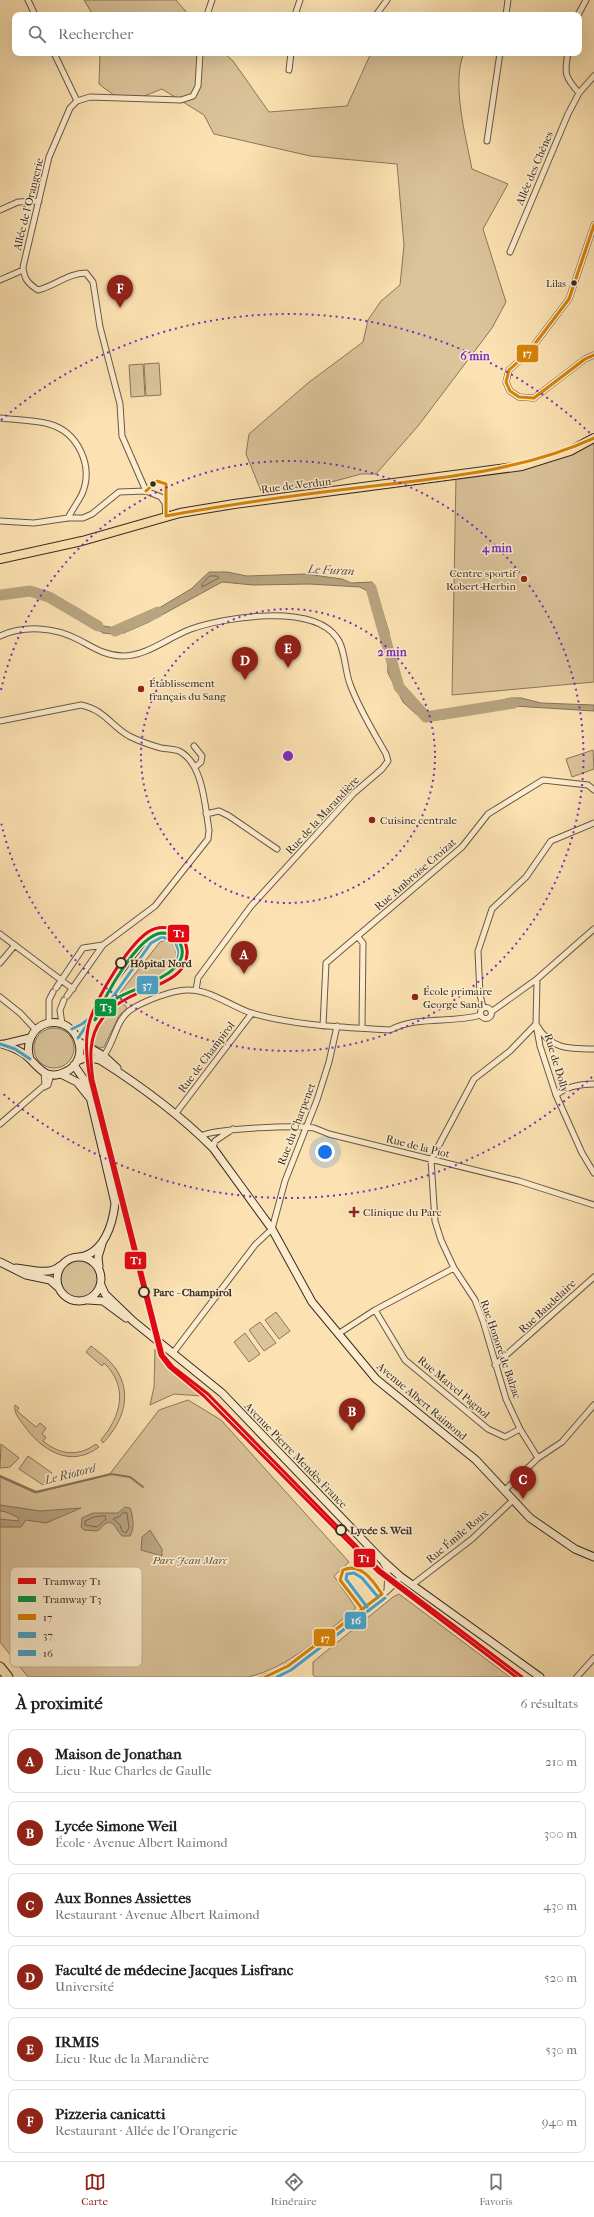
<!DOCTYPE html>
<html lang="fr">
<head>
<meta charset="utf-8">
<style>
	body { margin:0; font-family:"IM FELL French Canon",serif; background:#f6f6f6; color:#202124 }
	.you { position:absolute; left:325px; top:1152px; width:14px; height:14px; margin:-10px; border:3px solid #fff; border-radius:50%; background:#1a73e8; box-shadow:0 0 0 6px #1a73e833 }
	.badge { display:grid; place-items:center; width:26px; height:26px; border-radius:50%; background:#8f2418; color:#fff; font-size:13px; font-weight:700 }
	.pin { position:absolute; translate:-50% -33px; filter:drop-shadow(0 1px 2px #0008) }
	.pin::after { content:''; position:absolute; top:21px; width:14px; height:12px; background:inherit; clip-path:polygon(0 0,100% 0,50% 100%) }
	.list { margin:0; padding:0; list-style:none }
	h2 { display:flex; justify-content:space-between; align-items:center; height:52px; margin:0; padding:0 16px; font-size:17px }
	h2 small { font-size:13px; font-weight:400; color:#757577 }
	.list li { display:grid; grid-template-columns:26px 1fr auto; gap:12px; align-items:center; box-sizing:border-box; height:64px; margin:0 8px 8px; padding:0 8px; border:1px solid #e0e0e0; border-radius:8px }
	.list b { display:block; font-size:15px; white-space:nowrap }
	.list p { margin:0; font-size:13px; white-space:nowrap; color:#757577 }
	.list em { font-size:13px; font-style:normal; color:#757577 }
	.icon { flex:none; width:22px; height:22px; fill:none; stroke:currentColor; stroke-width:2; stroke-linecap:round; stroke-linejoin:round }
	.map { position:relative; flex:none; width:594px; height:1677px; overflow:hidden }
	.search { position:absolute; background:#fff; box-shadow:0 4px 16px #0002; left:12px; right:12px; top:12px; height:44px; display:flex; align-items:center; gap:10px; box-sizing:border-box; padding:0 14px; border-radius:8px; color:#757577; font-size:15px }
	.sheet { height:484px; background:#fff }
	nav { display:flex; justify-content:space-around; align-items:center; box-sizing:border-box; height:56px; border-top:1px solid #e0e0e0; background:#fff; font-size:11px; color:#757577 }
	nav a { display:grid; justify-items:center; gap:2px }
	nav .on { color:#8f2418 }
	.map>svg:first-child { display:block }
	.green { fill:#dbc39a; stroke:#89775e }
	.water { fill:#b9a481; stroke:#85745b }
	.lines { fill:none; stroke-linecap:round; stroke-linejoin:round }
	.shore { stroke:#786852; stroke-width:1 }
	.stream { stroke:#85745b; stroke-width:2 }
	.river { stroke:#b9a481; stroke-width:11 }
	.street-casing { stroke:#685947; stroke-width:7 }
	.secondary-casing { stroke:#372b23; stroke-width:9 }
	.primary-casing { stroke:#372b23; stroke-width:10 }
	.highway-casing { stroke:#372b23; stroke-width:11 }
	.street { stroke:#fdeccd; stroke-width:5 }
	.secondary { stroke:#fdeccd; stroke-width:7 }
	.primary { stroke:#fce2b2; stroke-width:8 }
	.highway { stroke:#fce2b2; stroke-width:9 }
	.tram { stroke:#372b23; stroke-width:1 }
	.bus-1-casing { stroke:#fdeccd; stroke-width:6 }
	.bus-2-casing { stroke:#fdeccd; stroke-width:6 }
	.bus-3-casing { stroke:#fdeccd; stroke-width:6 }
	.bus-1 { stroke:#d78305; stroke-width:3 }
	.bus-2 { stroke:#45a5ce; stroke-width:3 }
	.bus-3 { stroke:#45a5ce; stroke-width:3 }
	.tram-1-casing { stroke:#fdeccd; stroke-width:6 }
	.tram-2-casing { stroke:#fdeccd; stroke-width:6 }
	.tram-1 { stroke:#e30613; stroke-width:3 }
	.tram-2 { stroke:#009640; stroke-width:3 }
	.ring { fill:none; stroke:#7b2cbf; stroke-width:2; stroke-dasharray:2 4 }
	.bus-dot { fill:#372b23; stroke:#fdeccd; stroke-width:1.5 }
	.poi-dot { fill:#8f2418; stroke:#fdeccd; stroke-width:1.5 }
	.stop-dot { fill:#fdeccd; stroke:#372b23; stroke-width:2 }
	.labels { text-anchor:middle; stroke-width:3; stroke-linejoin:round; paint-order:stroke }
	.bus-label { font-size:10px; fill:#372b23; stroke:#fdeccd; text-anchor:end }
	.street-label { font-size:11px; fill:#372b23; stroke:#fdeccd }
	.poi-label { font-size:11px; fill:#372b23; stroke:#fdeccd; text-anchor:start }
	.stop-label { font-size:11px; font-weight:bold; fill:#372b23; stroke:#fdeccd; text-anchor:start }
	.park-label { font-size:11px; font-style:italic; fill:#605141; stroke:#fdeccd }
	.water-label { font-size:12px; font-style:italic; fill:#5e4f3f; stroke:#fdeccd }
	.key { fill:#fdeccd; stroke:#c2b29a; stroke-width:1 }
	.key-label { font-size:11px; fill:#372b23 }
	.centre { fill:#7b2cbf; stroke:#fdeccd; stroke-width:2 }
	.ring-label { font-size:12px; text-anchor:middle; font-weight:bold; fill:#7b2cbf; stroke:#fdeccd; stroke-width:3; stroke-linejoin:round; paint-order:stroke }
	.line-badge { stroke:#fdeccd; stroke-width:1.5 }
	.badge-label { font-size:11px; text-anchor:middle; font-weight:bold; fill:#fff }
</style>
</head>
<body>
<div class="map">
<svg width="594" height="1677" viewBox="0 0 594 1677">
	<rect width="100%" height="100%" fill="#fce2b2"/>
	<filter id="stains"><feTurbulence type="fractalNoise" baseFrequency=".005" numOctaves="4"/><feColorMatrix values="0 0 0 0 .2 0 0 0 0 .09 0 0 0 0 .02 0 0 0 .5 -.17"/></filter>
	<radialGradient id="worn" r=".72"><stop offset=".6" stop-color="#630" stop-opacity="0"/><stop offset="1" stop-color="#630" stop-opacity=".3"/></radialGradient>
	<path class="green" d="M84,0H176L189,15H93Z
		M100,53H224L233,61L269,112L347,106L371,53H464C451,83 466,137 472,169L508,184L483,229L506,302L492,328L418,426L376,474H361L320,485L261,491L246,454L249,434L308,383L363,342L368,320L381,301L400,285L404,245L397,164L310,156L214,134L204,115L162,89C131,101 127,107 99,84Z
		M159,363L161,395L146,396L144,364Z
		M143,364L145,396L131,397L129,365Z
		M594,438V682L452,695L456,476L522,466Z
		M593,750L594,769L572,777L566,759Z
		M166,940C172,942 175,945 176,951C180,971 134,988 120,995L119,994L160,942Z
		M122,1002L127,1008L119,1016L104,1047L100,1048L92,1044L103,1019Z
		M34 1048a20 20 0 1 1 40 0a20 20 0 1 1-40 0Z
		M60 1279a19 19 0 1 1 38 0a19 19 0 1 1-38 0Z
		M276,1312L290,1331L279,1339L265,1320Z
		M260,1322L276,1343L264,1351L249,1330Z
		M245,1333L260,1354L249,1362L234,1342Z
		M91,1346C100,1353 110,1360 116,1369C133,1395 123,1422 103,1443L101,1440C121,1416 129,1387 104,1363L102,1366L86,1352Z
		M155,1349L163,1363L202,1396L174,1394L150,1405L154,1387Z
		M188,1400L221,1420L349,1562L334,1576L356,1608C323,1635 290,1667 248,1677H28L0,1642V1477L35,1493L109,1475L159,1410Z
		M15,1405L19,1408L17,1411L36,1427L40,1423L46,1428L42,1434L46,1437L43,1441C60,1455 78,1457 96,1444L99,1447C70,1469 41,1450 23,1424C19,1419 13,1411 15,1405Z
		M1,1444L19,1458L10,1467L0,1468Z
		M28,1456L52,1473L43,1485L19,1469Z
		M399,1594L510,1677H315L313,1675V1662L393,1597Z"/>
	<path class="water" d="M209,572H227L247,576L306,574L342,579L351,583L372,582L375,587L389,632L391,665L396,680L402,687L405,699L417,708L436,714H453L471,707L511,698H521L541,703L594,705V711L498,705L481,712L466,713L444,719L422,717L416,714L403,702L388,673L387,654L380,616L369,592L360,587L309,584L253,585L222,582L149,622L124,633L113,634L103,633L91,625L80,613L52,600L19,592L0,598V592L20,588L32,589L74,606L87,614L97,625L116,628L141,620L159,608L191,589Z
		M0,1505L40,1511L81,1508L46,1523L26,1520L21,1527H0V1519L18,1521L19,1518L6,1512L0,1511Z
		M125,1507L130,1508C133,1515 135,1529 130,1536H122C117,1532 114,1518 105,1524C102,1526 101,1529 97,1531L84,1530L81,1527L82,1518L93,1513H118Z
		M150,1530L162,1549V1556L141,1550L142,1537Z"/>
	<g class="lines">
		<path class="shore" d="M210,576H217L219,578L202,587V584Z
			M124,1512L127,1513L129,1528L126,1533L122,1531L120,1525L113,1519L120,1516Z
			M105,1516L106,1519L97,1527L85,1525V1521L94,1517Z"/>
		<path class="stream" d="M0,1476L36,1492L111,1474L130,1477L143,1487"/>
		<path class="river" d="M371,588L399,687L426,717L514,703
			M0,595L30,591L49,597L98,626
			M115,631L158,612"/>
		<g class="street-casing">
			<path id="street" d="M28,0L35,15
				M207,15L212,0
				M295,15L300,0
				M376,15L387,0
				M506,15L508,0
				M578,15L586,0
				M54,53L77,101
				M568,53C564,74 565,77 579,93
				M289,70L291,53
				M487,141L500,53
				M0,210L18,202L39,201
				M594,225L569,299L528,353L509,370L506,382L510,391L519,397L534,398L585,359L594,355
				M510,252L568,114L579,93L594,76
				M0,280L23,270
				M0,418C16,420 34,420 49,424C78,432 94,466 82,494C78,502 72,510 68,518
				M146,491L122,436L120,404L100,327L93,282L86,273C68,273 55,286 38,290C27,283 24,278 23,267L49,157L70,108L77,101L90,97L181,100L193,96L198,86L200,53
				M0,521L34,523L68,518H83L92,514L119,492L146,491L161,497L165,503L166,516
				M0,636C24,625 55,627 79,640C94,648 106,656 123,656C147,656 169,637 191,629C225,617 313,603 337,638C345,648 345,672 350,684C359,709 373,731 386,754L388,761L382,769L354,793L251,906L198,978L196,990
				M0,721L81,705C105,710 111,726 129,736C139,741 150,745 161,748C166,749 173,749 179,751C203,763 205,806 209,830L208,839L155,906L103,945
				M194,746L202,756L201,762L195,767
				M206,814L219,811L229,816L277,849
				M0,934L73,989
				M357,936L363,943L362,1028
				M0,963L15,945
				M537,979L536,1024L540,1046L556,1095L582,1153L594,1173
				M56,988L83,948L103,945L67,996
				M0,997L20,1013L36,1030
				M483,1007L480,995L478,951L492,909L526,877L551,841L594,823
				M480.5 1013a5.5 5.5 0 1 1 11 0a5.5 5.5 0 1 1-11 0Z
				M491,1012L537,979L594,929
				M49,1023V1000L53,992
				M62,1024L60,1010L64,1000
				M323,1026L326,963L462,847L488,814L543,780L588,785L594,790
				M102,1058C114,1045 115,1022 129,1011C141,1002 174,989 189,990C211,990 230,1006 251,1013C296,1026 344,1027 390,1030C419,1015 451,1024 481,1015
				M44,1087L48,1085L51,1074
				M556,1095C567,1086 580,1084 594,1084
				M176,1113L252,1013
				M0,1124L45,1085L44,1072
				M201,1136C215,1128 298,1125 314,1128C319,1130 324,1132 329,1134L519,1181L594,1205
				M213,1148L215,1141L233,1129
				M375,1310L405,1360L488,1429L505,1437L520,1429
				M338,1334L375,1310L454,1268
				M173,1353L255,1245L272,1229L285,1181L317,1100L329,1062L337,1026
				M495,1365L594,1277
				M538,1458L520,1429L506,1399L483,1321L475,1300L454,1268L441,1240L435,1221L431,1160L474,1079L510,1051L536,1024C550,1049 567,1049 594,1049
				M504,1491L538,1458L562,1442L594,1405
				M383,1563L388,1571L387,1590
				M412,1585L472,1539L512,1501
				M265,1677C293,1668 318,1644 341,1626C361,1611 385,1596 401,1577
				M577,1677L594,1658"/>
		</g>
		<g class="secondary-casing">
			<path id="secondary" d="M79,1042L104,1056L117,1068
				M2,1044C12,1047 22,1051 29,1058C40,1069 47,1081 65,1072C93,1060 78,1017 48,1023C32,1027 25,1044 30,1059
				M5,1044L30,1038
				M77,1061L87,1057L100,1060C141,1086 179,1114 213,1148L272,1229L312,1302L376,1379L476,1460L530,1518L575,1549L594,1557
				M74,1065L87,1084L115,1203C113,1224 104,1253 80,1257
				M61,1074L77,1082L89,1097
				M57 1279a22 22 0 1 1 44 0a22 22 0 1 1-44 0Z
				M0,1262L26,1275L50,1280L58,1287
				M99,1266L98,1257L102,1244
				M16,1268C29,1269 50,1276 60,1266
				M101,1285L105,1294L133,1321L222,1393L381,1559L401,1577L540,1677
				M88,1300L103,1301L126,1318"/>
		</g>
		<g class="primary-casing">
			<path id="primary" d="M0,559L82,541L180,513L234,504L522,466L570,451L594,438"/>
		</g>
		<g class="highway-casing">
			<path id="highway" d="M0,1667L8,1677"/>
		</g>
		<use href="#street" class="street"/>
		<use href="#secondary" class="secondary"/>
		<use href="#primary" class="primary"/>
		<use href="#highway" class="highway"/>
		<path class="tram" d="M102,994L116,983L152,936C170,924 193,943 181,963C177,971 167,977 160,982"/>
		<g class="bus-1-casing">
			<path id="bus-1" d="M594,225L569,299L528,353L509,370L506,382L510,391L519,397L534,398L585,359L594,355
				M146,491L157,481L166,484V516
				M166,516C235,503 304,494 373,486C449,477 524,470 594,438
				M363,1610L340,1580L343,1570C361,1562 373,1581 382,1594
				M265,1677L288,1666L382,1594"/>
		</g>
		<g class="bus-2-casing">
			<path id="bus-2" d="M162,937L175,941C176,945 179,949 179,953C178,978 125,993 107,1005L151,943Z
				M72,1029L82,1024L107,1005
				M78,1038L91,1019L107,1005
				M0,1044L15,1049L30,1059"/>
		</g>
		<g class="bus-3-casing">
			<path id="bus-3" d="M367,1607L346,1579L347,1574L354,1573L362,1578L378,1597
				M277,1677L291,1670L385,1598"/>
		</g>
		<use href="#bus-1" class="bus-1"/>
		<use href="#bus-2" class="bus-2"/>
		<use href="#bus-3" class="bus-3"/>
		<g class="tram-1-casing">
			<path id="tram-1" d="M516,1677L378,1572L204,1396L169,1367L160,1355L90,1080C87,1061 84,1039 90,1020C98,995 127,947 148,932C157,926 169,926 177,932C183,936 186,943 187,950C190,980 148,987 128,998C118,1003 109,1010 102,1019C88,1037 90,1059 93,1080L163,1355L173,1367L208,1394L380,1570L522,1677"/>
		</g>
		<g class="tram-2-casing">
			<path id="tram-2" d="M162,933C170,933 177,936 180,943C195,973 135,987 117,998C109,1004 101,1011 95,1020C104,998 137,935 162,933Z"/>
		</g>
		<use href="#tram-1" class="tram-1"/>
		<use href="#tram-2" class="tram-2"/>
	</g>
	<g class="ring">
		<circle cx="288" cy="756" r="147"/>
		<path d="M1 690A295 295 0 1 1 1 822"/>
		<path d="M592 1077A442 442 0 0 1 1 1092M1 420A442 442 0 0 1 592 435"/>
	</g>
	<g class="bus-dot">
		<circle cx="574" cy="283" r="3.5"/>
		<circle cx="153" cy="484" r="3.5"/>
	</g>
	<g class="poi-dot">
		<circle cx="524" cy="579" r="4"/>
		<circle cx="141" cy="689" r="4"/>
		<circle cx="372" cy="820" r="4"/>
		<circle cx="415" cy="997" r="4"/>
		<path d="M352 1206h4v4h4v4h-4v4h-4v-4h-4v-4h4z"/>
	</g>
	<g class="stop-dot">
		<circle cx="121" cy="963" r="5"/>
		<circle cx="144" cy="1292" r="5"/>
		<circle cx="341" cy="1530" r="5"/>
	</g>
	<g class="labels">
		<g class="bus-label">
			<text x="566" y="287">Lilas</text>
		</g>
		<g class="street-label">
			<text transform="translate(534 168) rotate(-67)" y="4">Allée des Chênes</text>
			<text transform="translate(28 204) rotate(-76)" y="4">Allée de l'Orangerie</text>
			<text transform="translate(296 485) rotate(-7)" y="4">Rue de Verdun</text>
			<text transform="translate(322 815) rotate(-47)" y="4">Rue de la Marandière</text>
			<text transform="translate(415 874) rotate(-41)" y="4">Rue Ambroise Croizat</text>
			<text transform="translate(206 1057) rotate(-53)" y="4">Rue de Champirol</text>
			<text transform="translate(557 1063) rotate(73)" y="4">Rue de Dolly</text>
			<text transform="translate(296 1124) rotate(-69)" y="4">Rue du Charpenet</text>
			<text transform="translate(418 1146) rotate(14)" y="4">Rue de la Piot</text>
			<text transform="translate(547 1306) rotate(-43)" y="4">Rue Baudelaire</text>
			<text transform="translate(501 1349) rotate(71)" y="4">Rue Honoré de Balzac</text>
			<text transform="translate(454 1387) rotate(40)" y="4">Rue Marcel Pagnol</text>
			<text transform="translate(422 1401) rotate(40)" y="4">Avenue Albert Raimond</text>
			<text transform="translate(296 1455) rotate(46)" y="4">Avenue Pierre Mendès France</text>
			<text transform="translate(457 1536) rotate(-40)" y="4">Rue Émile Roux</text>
		</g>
		<g class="poi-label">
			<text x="516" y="577" text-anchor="end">Centre sportif<tspan x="516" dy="13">Robert-Herbin</tspan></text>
			<text x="149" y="687">Établissement<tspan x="149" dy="13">français du Sang</tspan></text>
			<text x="380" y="824">Cuisine centrale</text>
			<text x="423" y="995">École primaire<tspan x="423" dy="13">George Sand</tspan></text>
			<text x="363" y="1216">Clinique du Parc</text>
		</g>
		<g class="stop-label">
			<text x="130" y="967">Hôpital Nord</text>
			<text x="153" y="1296">Parc - Champirol</text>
			<text x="350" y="1534">Lycée S. Weil</text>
		</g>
		<g class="park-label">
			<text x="190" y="1564">Parc Jean Marc</text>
		</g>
		<g class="water-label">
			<text transform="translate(331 570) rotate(3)" y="4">Le Furan</text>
			<text transform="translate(70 1474) rotate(-14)" y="4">Le Riotord</text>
		</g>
	</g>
	<rect x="10" y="1567" width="132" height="100" rx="6" class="key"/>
	<rect x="18" y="1578" width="18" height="6" fill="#e30613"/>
	<rect x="18" y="1596" width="18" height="6" fill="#009640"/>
	<rect x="18" y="1614" width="18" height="6" fill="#d78305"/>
	<rect x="18" y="1632" width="18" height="6" fill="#45a5ce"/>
	<rect x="18" y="1650" width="18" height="6" fill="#45a5ce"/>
	<g class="key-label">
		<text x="43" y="1585">Tramway T1</text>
		<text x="43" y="1603">Tramway T3</text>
		<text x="43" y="1621">17</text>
		<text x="43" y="1639">37</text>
		<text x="43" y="1657">16</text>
	</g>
	<circle cx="288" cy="756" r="6" class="centre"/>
	<g class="ring-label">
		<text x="475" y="360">6 min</text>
		<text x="497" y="552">4 min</text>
		<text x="392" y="656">2 min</text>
	</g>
	<g class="line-badge">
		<rect x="516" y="344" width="23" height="19" rx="4" fill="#d78305"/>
		<rect x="167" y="924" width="23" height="19" rx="4" fill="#e30613"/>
		<rect x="136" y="975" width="23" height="20" rx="4" fill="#45a5ce"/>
		<rect x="94" y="998" width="23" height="19" rx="4" fill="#009640"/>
		<rect x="124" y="1251" width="23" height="19" rx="4" fill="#e30613"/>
		<rect x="353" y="1548" width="23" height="20" rx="4" fill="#e30613"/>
		<rect x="344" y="1611" width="23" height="19" rx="4" fill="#45a5ce"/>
		<rect x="313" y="1628" width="23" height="19" rx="4" fill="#d78305"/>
	</g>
	<g class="badge-label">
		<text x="527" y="357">17</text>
		<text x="179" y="937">T1</text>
		<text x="147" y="989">37</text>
		<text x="106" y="1011">T3</text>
		<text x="136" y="1264">T1</text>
		<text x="364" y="1562">T1</text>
		<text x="356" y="1624">16</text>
		<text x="325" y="1642">17</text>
	</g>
	<rect width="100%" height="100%" filter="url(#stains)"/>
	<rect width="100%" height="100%" fill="url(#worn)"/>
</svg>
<div class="you"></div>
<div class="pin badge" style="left:244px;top:974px">A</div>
<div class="pin badge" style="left:352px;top:1431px">B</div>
<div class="pin badge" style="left:523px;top:1499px">C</div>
<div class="pin badge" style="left:245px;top:680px">D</div>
<div class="pin badge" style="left:288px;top:668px">E</div>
<div class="pin badge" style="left:120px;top:308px">F</div>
<div class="search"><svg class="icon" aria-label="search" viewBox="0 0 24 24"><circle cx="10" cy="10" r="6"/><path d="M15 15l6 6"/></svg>Rechercher</div>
</div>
<section class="sheet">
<h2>À proximité<small>6 résultats</small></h2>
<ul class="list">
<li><span class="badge">A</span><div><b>Maison de Jonathan</b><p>Lieu · Rue Charles de Gaulle</p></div><em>210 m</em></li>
<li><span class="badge">B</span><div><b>Lycée Simone Weil</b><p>École · Avenue Albert Raimond</p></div><em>300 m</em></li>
<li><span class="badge">C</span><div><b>Aux Bonnes Assiettes</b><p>Restaurant · Avenue Albert Raimond</p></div><em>430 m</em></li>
<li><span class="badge">D</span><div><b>Faculté de médecine Jacques Lisfranc</b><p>Université</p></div><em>520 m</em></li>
<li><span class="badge">E</span><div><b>IRMIS</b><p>Lieu · Rue de la Marandière</p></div><em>530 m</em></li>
<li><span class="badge">F</span><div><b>Pizzeria canicatti</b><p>Restaurant · Allée de l'Orangerie</p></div><em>940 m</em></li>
</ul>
</section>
<nav>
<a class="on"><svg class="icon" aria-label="map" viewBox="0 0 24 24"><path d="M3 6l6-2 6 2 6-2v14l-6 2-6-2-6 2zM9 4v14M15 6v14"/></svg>Carte</a>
<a><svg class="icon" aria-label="directions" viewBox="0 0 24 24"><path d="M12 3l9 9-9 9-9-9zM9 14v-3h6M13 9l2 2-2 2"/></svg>Itinéraire</a>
<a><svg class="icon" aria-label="saved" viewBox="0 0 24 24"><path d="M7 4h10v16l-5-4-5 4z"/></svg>Favoris</a>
</nav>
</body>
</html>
